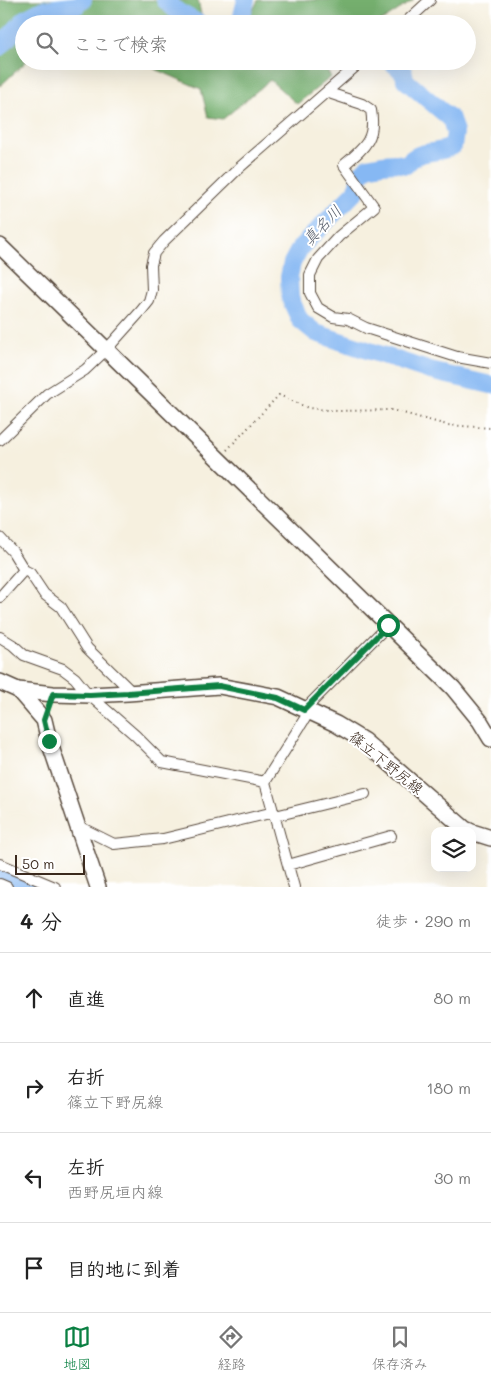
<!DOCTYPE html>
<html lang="ja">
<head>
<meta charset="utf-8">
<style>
	body { margin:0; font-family:Mali,"Klee One",sans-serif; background:#f6f6f6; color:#222 }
	.controls { position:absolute; right:15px; bottom:15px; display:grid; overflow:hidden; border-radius:10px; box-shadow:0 5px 20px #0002 }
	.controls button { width:45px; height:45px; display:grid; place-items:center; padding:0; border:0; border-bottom:1px solid #e0e0e0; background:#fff; color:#222; font:25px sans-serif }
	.scale { position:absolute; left:15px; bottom:12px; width:70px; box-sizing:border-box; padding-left:5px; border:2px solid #3b2a1e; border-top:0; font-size:14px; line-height:18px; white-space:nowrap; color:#3b2a1e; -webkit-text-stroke:4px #fff; paint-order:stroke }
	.stop { position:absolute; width:15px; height:15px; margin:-11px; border:4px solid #0b8043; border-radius:50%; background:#fff }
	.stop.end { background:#0b8043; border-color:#fff; box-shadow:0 1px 5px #0008 }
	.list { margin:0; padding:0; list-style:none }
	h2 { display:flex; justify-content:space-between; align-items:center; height:65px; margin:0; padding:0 20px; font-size:21px }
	h2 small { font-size:16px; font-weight:400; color:#767676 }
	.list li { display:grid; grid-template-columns:32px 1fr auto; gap:15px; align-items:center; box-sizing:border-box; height:90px; padding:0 20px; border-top:1px solid #e0e0e0 }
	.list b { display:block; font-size:19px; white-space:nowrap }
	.list p { margin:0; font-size:16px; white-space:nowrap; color:#767676 }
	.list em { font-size:16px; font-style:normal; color:#767676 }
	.icon { flex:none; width:28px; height:28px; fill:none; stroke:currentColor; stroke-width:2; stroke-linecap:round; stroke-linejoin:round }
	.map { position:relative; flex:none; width:491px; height:887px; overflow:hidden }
	.search { position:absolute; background:#fff; box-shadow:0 5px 20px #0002; left:15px; right:15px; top:15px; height:55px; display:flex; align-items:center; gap:12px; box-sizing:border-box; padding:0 18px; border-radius:28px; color:#767676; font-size:19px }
	.sheet { height:425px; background:#fff }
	nav { display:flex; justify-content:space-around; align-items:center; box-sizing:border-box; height:70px; border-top:1px solid #e0e0e0; background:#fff; font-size:14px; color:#767676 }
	nav a { display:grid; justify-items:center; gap:2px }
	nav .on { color:#0b8043 }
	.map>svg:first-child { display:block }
	.forest { fill:#74af6e; stroke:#586c46 }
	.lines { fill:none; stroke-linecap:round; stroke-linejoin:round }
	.river { stroke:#86b8f3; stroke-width:18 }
	.street-casing { stroke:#57483b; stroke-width:12 }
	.secondary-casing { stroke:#57483b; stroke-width:18 }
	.path { stroke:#57483b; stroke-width:2; stroke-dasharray:1 4; stroke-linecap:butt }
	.street { stroke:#fff; stroke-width:10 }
	.secondary { stroke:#fff; stroke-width:15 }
	.route { stroke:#0b8043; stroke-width:6 }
	.labels { text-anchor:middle; stroke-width:4; stroke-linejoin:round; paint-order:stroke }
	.street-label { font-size:15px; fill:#3b2a1e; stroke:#fff }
	.water-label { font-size:16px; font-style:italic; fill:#555c69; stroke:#fff }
</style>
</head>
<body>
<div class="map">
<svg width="491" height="887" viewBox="0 0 491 887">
	<rect width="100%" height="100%" fill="#fff"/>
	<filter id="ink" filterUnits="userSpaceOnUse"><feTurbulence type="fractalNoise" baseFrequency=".02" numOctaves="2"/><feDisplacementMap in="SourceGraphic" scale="10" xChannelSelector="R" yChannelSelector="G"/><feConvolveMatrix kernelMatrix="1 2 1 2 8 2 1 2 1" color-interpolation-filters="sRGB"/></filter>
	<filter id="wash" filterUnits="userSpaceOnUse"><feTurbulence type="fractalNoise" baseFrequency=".0096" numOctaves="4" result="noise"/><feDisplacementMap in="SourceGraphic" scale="20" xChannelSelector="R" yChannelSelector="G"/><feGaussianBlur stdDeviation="1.12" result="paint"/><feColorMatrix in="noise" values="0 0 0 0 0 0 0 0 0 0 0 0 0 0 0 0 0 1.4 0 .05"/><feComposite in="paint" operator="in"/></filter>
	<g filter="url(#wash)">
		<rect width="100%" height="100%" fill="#f6f0df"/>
		<path class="forest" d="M0,0H198L203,24H24V61H27L0,86Z
			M258,0H414L377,24H250L248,20Z
			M146,61H320L331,77L297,104L270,80L223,119L208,117L201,89L153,68Z"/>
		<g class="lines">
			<path class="river" d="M165,0L177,11L200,24
				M240,24L246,0
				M0,47L25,19L42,10L78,5L83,0
				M390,61L404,73L405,80L451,119L455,133L453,146C436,156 420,147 406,165L395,163L382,164L367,167L360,174L357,190L300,248L292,263L289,277L290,298L300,320L316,333L430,371L491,385
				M0,873L32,887"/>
		</g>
	</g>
	<g filter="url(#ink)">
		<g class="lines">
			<g class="street-casing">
				<path id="street" d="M404,24L430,0
					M328,91L332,94L362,104L371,110C376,139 365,147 344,165L374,207L339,236L318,259L310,275V293L318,308L333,317L348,319L366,328L457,357L491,363
					M0,440L47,394L85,370L106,350L141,311L149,301L152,290L151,265L154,253L164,241L239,168L362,61
					M0,538L13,552L24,570L0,597
					M24,570L30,573L44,594L61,607L87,648L133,693
					M0,637L13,645L24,655L63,669L75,678L88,694L135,735L162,762L265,782
					M304,710L388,625
					M275,816L365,794
					M76,825L114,844L163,839L274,812
					M0,864L55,887
					M288,865L391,836
					M0,884L7,887
					M294,887L265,782L309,712"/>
			</g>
			<g class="secondary-casing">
				<path id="secondary" d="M0,246L453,688L480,721L491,739
					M0,682L18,690L53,694L90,695L128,693L219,686L278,697L336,724L364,741L465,829L470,831
					M18,690L44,720L49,741L98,887
					M472,832L491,838"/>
			</g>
			<path class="path" d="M227,450L279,395L308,408L337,411L392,410L447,425L491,428"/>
			<use href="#street" class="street"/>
			<use href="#secondary" class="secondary"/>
		</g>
	</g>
	<g class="lines" filter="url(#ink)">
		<path class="route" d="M49,741L44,720L53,694L90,695L128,693L219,686L278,698L304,710L388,625"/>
	</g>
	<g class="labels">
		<g class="street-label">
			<text transform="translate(386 763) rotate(39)" y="5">篠立下野尻線</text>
		</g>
		<g class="water-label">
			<text transform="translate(322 225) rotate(-46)" y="6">真名川</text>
		</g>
	</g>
</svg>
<div class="controls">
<button><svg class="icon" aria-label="layers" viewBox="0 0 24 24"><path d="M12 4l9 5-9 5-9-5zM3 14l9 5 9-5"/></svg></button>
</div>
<div class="scale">50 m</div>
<div class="stop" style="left:388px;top:625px"></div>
<div class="stop end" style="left:49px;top:741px"></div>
<div class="search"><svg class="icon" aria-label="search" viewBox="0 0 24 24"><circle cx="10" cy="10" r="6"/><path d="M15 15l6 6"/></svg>ここで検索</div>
</div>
<section class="sheet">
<h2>4 分<small>徒歩 · 290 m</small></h2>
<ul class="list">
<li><svg class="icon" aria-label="ahead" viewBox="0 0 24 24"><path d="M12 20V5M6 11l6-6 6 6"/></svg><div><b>直進</b></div><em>80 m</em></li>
<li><svg class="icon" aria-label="right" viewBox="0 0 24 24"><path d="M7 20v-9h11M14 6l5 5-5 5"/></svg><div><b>右折</b><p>篠立下野尻線</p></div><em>180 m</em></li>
<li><svg class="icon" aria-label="left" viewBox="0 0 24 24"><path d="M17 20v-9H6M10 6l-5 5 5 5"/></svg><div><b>左折</b><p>西野尻垣内線</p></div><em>30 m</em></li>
<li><svg class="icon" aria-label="arrive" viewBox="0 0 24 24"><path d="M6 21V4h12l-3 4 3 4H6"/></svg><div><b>目的地に到着</b></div></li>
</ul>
</section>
<nav>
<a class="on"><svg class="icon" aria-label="map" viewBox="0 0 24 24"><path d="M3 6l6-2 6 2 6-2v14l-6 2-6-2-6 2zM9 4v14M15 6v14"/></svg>地図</a>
<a><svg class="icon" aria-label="directions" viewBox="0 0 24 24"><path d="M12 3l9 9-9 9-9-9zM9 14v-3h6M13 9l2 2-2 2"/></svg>経路</a>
<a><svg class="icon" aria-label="saved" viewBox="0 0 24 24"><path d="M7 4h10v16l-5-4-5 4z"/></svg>保存済み</a>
</nav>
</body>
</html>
